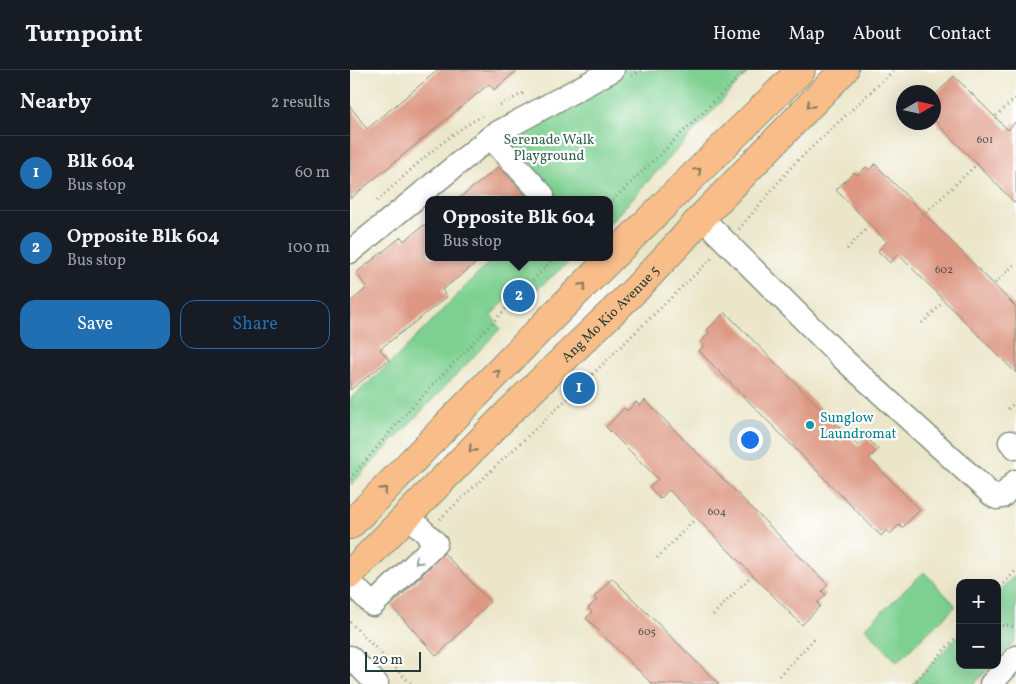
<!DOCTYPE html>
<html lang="en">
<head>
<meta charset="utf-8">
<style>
	body { margin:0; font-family:Vollkorn,serif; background:#20242c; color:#f1f3f6 }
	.controls { position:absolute; right:15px; bottom:15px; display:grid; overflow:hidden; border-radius:10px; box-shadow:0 5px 20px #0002 }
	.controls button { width:45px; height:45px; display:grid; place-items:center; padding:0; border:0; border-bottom:1px solid #363941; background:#171b24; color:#f1f3f6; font:25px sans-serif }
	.compass { position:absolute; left:546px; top:15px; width:45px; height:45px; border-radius:50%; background:#171b24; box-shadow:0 5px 20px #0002; rotate:81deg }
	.scale { position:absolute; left:15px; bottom:12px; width:56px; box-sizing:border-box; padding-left:5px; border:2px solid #1f3d34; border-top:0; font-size:14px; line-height:18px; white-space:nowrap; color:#1f3d34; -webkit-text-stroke:4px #fff; paint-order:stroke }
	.you { position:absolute; left:399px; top:369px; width:18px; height:18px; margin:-12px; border:4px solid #fff; border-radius:50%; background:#1a73e8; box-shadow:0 0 0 8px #1a73e833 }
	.badge { display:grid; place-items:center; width:32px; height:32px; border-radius:50%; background:#1f6fb2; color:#fff; font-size:16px; font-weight:700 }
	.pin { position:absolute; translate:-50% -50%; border:2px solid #fff; box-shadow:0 1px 5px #0006 }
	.popup { position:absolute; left:75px; top:126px; width:188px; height:65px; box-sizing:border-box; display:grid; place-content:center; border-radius:10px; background:#171b24; filter:drop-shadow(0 1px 4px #0005); font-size:16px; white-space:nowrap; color:#9ea1a6 }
	.popup b { font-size:19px; color:#f1f3f6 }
	.popup::after { content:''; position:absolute; left:50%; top:100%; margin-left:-10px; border:10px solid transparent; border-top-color:#171b24 }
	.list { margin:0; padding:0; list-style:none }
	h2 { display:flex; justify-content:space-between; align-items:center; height:65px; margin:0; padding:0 20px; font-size:21px }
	h2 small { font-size:16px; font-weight:400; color:#9ea1a6 }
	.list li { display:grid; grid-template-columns:32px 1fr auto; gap:15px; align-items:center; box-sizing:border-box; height:75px; padding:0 20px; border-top:1px solid #363941 }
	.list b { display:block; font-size:19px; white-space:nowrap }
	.list p { margin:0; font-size:16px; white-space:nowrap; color:#9ea1a6 }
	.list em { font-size:16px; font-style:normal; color:#9ea1a6 }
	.actions { display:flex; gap:10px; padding:15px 20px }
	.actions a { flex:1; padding:11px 0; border:1px solid #1f6fb2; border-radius:15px; text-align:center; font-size:18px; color:#1f6fb2 }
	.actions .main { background:#1f6fb2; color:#fff }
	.map { position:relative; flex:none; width:666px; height:614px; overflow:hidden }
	header { display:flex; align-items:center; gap:30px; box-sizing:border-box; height:70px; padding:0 25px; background:#171b24; border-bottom:1px solid #363941 }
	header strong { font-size:24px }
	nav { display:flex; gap:28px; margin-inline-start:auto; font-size:18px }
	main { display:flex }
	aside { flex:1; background:#171b24 }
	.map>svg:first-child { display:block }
	.green { fill:#7ed091; stroke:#4e8662 }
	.building { fill:#dd9782 }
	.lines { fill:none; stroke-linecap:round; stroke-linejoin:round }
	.minor-casing { stroke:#85927e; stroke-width:25 }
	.major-casing { stroke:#85927e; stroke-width:30 }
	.path { stroke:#85927e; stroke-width:3; stroke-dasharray:1 4; stroke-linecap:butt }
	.minor { stroke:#fff; stroke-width:22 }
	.major { stroke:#f8bd89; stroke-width:28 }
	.oneway { stroke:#81775a }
	.oneway2 { stroke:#8f9e9a }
	.culture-dot { fill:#0f9aa8; stroke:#fff; stroke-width:2 }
	.labels { text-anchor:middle; stroke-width:4.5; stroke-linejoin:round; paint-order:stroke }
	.number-label { font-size:11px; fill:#4e5448 }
	.park-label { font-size:14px; fill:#37624b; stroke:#fff }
	.street-label { font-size:14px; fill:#1f3d34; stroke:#fff }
	.culture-label { font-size:14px; fill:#0d838f; stroke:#fff; text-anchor:start }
</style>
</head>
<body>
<header>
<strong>Turnpoint</strong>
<nav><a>Home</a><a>Map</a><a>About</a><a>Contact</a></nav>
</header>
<main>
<aside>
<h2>Nearby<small>2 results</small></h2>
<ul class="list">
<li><span class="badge">1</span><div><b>Blk 604</b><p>Bus stop</p></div><em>60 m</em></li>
<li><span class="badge">2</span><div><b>Opposite Blk 604</b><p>Bus stop</p></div><em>100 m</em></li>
</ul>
<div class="actions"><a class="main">Save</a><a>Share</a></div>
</aside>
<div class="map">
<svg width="666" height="614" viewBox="0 0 666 614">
	<rect width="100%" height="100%" fill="#fff"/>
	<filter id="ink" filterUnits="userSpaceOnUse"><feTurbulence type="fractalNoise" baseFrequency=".02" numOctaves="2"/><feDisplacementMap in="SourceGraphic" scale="10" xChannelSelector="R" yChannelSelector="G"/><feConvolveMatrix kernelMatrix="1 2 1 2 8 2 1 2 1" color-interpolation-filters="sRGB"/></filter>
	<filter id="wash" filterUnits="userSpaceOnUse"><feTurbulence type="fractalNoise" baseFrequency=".0096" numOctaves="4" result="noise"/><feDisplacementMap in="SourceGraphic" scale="20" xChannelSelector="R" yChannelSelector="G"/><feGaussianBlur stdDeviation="1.12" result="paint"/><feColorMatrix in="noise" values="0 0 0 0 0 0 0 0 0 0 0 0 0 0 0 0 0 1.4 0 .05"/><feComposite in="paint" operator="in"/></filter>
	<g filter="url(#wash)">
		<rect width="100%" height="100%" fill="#ebe6c9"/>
		<path class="green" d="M263,0H400L259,154V130H192L143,65Z
			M144,187H225L187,219L175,208L141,245L150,259L1,415L0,329L44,290Z
			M574,502L606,536L547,592L515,558Z
			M666,504V570L647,590V524Z
			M610,564V595H642L624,614H563Z"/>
		<g id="blocks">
			<path class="building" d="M88,0H168L144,20L139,14L0,129V36L17,59Z
				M604,6L658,60L666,51V134L584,50V26Z
				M525,94L666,237V303L548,184L540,193L528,181L537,172L486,120L504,102L507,105L516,97L519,100Z
				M149,97L180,130H107Z
				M79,151V187H134L92,220L97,227L30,279L39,290L0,320V232L17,218L6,203L51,167L54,171Z
				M375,242L508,376L517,368L528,379L519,388L570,440L552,458L549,455L540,464L537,460L531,466L349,281L354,275L351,272L359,263L357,260Z
				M295,330L478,515L472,521L476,525L467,533L470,536L452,555L319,420L310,429L299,417L308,409L256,357L274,338L277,341L286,332L290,336Z
				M94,483L140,532L87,586L41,536Z
				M262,508L291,537L369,614H302L236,548L242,542L238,538L247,530L244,527Z"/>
		</g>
	</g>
	<g filter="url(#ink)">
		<use href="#blocks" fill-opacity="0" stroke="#85927e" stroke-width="1"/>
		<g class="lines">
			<g class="minor-casing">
				<path id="minor" d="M141,68L193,125
					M351,147L492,288L642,425L647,428L652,427L666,411
					M0,182L143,65L263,0
					M660,372L666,378
					M0,512L23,535L86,473L57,445
					M0,587L27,614
					M641,614L666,587"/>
			</g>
			<g class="major-casing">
				<g id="major">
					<path d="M0,455L199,250L329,120L451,0"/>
					<path id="s1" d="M0,504L157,344L287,218L330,172L351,148L494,0"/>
				</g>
			</g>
			<path class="path" d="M282,6L292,0
				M150,35L176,22
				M646,46L666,28
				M27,131C60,101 92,68 132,46
				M259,134L396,0
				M569,149L628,93
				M389,159L443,95L544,0
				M497,179L518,157
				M645,213L666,193
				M572,253L594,232
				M658,339L666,331
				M0,409L58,341L205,187
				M90,449L219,327L363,187
				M307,488L344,450
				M647,521L666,500
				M363,545L400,507
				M0,552L61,614
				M647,556L659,555L666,558
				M429,606L465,568
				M563,614L610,563"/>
			<use href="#minor" class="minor"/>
			<use href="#major" class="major"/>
		</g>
		<defs><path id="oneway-chevron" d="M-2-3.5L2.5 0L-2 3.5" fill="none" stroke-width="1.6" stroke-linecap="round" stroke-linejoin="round" transform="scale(1.25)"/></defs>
		<g class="oneway">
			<use href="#oneway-chevron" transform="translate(460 35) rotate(134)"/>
			<use href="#oneway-chevron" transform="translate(348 101) rotate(-44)"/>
			<use href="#oneway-chevron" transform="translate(233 216) rotate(-45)"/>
			<use href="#oneway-chevron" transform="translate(147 303) rotate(-46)"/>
			<use href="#oneway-chevron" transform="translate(122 379) rotate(135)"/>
			<use href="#oneway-chevron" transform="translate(34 420) rotate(-45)"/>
		</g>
		<use class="oneway2" href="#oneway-chevron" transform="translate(68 491) rotate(136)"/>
	</g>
	<circle class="culture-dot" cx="460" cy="355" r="5"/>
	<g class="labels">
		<g class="number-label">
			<text x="635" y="73">601</text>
			<text x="594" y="203">602</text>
			<text x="367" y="445">604</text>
			<text x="297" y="565">605</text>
		</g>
		<g class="park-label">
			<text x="199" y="74">Serenade Walk<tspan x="199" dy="16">Playground</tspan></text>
		</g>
		<g class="street-label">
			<text dy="5" stroke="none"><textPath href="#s1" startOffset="368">Ang Mo Kio Avenue 5</textPath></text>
		</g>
		<g class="culture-label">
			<text x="470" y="352">Sunglow<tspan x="470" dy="16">Laundromat</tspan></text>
		</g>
	</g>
</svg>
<div class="controls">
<button>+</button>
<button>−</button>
</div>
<svg class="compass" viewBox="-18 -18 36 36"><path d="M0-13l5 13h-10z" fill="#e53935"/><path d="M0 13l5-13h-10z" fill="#9ea1a6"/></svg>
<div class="scale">20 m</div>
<div class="you"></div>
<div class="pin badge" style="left:229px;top:318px">1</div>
<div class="pin badge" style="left:169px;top:226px">2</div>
<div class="popup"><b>Opposite Blk 604</b>Bus stop</div>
</div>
</main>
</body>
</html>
